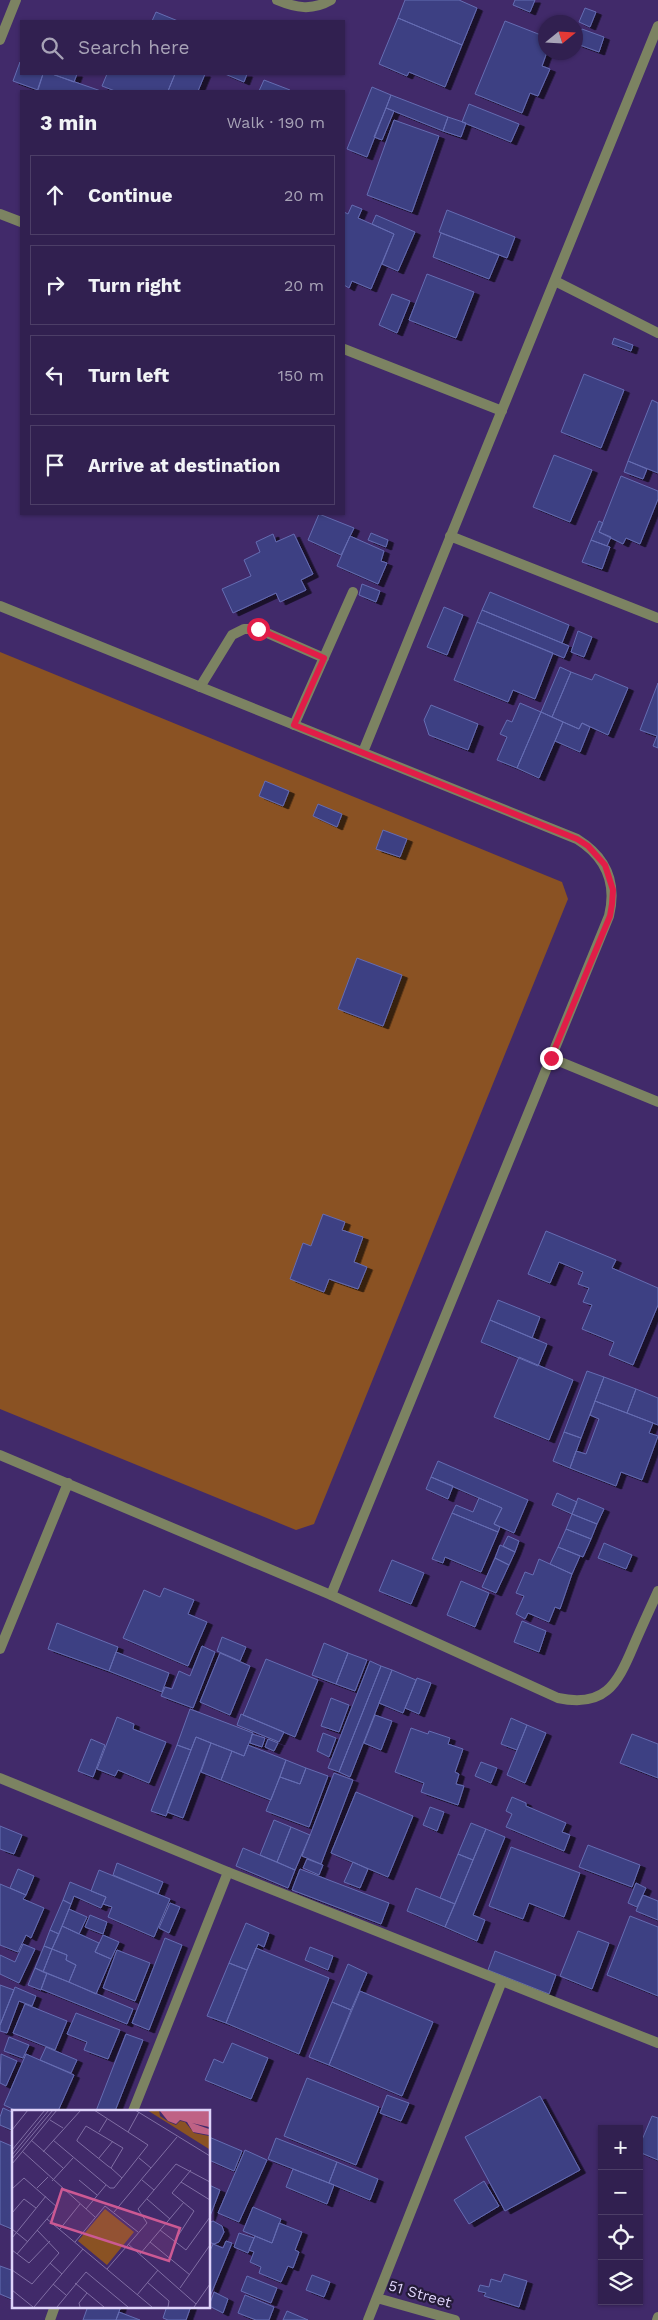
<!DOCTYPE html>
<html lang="en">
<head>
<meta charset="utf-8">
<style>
	body { margin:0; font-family:"Work Sans",sans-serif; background:#3d2d5a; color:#f1f3f6 }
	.controls { position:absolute; right:15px; bottom:15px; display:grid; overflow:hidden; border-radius:0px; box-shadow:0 1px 4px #0004 }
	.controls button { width:45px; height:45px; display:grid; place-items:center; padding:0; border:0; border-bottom:1px solid #4c3e67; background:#312050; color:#f1f3f6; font:25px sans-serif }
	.compass { position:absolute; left:538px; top:15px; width:45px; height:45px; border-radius:50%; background:#312050; box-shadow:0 1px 4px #0004; rotate:72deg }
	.stop { position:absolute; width:15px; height:15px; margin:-11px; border:4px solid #e11d48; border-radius:50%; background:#fff }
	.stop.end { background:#e11d48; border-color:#fff; box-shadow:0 1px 5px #0008 }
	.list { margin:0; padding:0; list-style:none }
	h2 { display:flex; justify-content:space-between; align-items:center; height:65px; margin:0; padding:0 20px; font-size:21px }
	h2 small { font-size:16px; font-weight:400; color:#a8a3b7 }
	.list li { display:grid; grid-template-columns:32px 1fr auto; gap:15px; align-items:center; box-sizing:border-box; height:80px; margin:0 10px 10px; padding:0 10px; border:1px solid #4c3e67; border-radius:0px }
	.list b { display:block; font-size:19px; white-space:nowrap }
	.list em { font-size:16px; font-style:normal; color:#a8a3b7 }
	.icon { flex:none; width:28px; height:28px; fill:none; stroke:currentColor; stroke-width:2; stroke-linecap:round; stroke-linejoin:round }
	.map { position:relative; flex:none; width:658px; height:2320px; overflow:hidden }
	.search { position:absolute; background:#312050; box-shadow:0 1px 4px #0004; left:20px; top:20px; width:325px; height:55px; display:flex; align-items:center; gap:12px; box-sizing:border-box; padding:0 18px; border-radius:0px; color:#a8a3b7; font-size:19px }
	.panel { position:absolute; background:#312050; box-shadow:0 1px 4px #0004; left:20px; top:90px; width:325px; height:425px; border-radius:0px }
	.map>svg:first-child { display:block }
	.green { fill:#8a5223 }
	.building { fill:#3d4183; stroke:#656cb2; filter:url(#shadow) }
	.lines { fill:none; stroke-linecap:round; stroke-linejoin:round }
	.service { stroke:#7c8362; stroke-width:10 }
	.minor { stroke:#7c8362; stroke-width:10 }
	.route { stroke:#e11d48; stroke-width:6 }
	.labels { text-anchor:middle; stroke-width:4.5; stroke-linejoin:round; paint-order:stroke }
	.street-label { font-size:15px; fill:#ded3fa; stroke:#241b38 }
	.inset-road { fill:none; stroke:#806ea4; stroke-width:1 }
	.view { fill:#cc5993; fill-opacity:0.15; stroke:#cc5993; stroke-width:2.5 }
	.inset-edge { fill:none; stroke:#ded3fa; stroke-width:2.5 }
</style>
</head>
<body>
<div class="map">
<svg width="658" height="2320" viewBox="0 0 658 2320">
	<defs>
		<filter id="shadow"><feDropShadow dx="5.5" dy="3" stdDeviation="0" flood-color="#0009"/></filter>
	</defs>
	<rect width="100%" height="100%" fill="#412a6a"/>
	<path class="green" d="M0,652L562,882L568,899L314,1524L296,1530L0,1409Z"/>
	<path class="building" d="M405,0H459L477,8L462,45L398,18Z
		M515,0H535L530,12L513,5Z
		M585,8L596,12L590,27L579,22Z
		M156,12L178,21H152Z
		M398,18L462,45L445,87L409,72L407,76L379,64Z
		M505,21L546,37L547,52L542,66L550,69L538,96L530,93L522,113L475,94Z
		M582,29L604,37L599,52L577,44Z
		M20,62L21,74H43L38,90L13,81Z
		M43,74H52L101,91H37Z
		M52,74H77L74,82Z
		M107,74H175L168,91H115L102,86Z
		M175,74H205L198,91H168Z
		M225,74H247L244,82Z
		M264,80L290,90V91H259Z
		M372,87L391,95L367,157L347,149Z
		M391,95L448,117L443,131L386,108Z
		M469,104L519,124L511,142L462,122Z
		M386,108L394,111L382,140L374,137Z
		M448,117L466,123L461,137L443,131Z
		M394,120L439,136L412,212L367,195Z
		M352,205L362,209L358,218L394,234L371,289L352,281L349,288L344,285V212L348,214Z
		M447,210L515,237L507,258L439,232Z
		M376,215L415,232L398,271L382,264L394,234L372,224Z
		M441,233L499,255L489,279L433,257Z
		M427,274L474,292L456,338L409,320Z
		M392,294L410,301L397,333L379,325Z
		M614,338L633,345L631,351L612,344Z
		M584,374L624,390L601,448L561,432Z
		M652,400L658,403V473L628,461Z
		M554,455L592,470L570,522L533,507Z
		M628,461L647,469L643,479L624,472Z
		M621,476L658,491V499L640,544L626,538L623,544L599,532Z
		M319,514L354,528L341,555L308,540Z
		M599,521L603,523L599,532L611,537L607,546L591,540Z
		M371,533L388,540L386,547L368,540Z
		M273,534L276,542L294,534L313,574L301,580L306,590L280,602L276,593L233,613L222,589L251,576L244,560L260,552L256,542Z
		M350,536L384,551L381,561L387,563L378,584L337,566Z
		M591,540L610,547L602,569L582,562Z
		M362,584L380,591L376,602L359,595Z
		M490,592L569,625L562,643L482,610Z
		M444,607L463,615L447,655L427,647Z
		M482,610L569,646L564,658L477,622Z
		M477,622L553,653L535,699L513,690L508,702L454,680Z
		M578,631L592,637L584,657L571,652Z
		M560,667L571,672L552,717L541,712Z
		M571,672L592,680L595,674L628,688L608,735L582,723L579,729L552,717Z
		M658,683V748L653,746L657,736L640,730Z
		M520,703L541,712L517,768L497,760L507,737L500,734L507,720L512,722Z
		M431,705L478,724L468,750L429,735L424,720Z
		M541,712L563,722L539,778L517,768Z
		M563,722L579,729L582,723L590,727L580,752L555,741Z
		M265,781L289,791L283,806L259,796Z
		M318,804L342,814L337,827L313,816Z
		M383,830L407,839L400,857L376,849Z
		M357,958L402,975L383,1026L338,1009Z
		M323,1214L345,1222L342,1230L363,1237L354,1262L367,1267L358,1289L329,1279L324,1292L290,1279L303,1243L311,1246Z
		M546,1231L616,1260L612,1268L658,1288V1305L633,1365L609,1355L614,1342L582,1329L592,1305L583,1302L589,1288L578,1284L583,1272L559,1262L550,1283L528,1274Z
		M498,1300L540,1317L532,1338L490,1320Z
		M490,1320L547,1344L538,1366L481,1342Z
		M519,1357L573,1380L549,1440L494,1417Z
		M587,1371L604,1377L581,1438L564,1432Z
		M604,1377L636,1389L627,1413L595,1401Z
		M636,1389L658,1398V1425L627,1413Z
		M595,1401L653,1423L649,1433L658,1436L642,1480L621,1472L616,1486L570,1468L576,1451L586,1454L599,1419L590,1415Z
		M564,1432L581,1438L570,1468L553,1461Z
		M438,1461L528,1500L514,1533L494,1524L502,1508L431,1477Z
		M431,1477L453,1486L448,1499L426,1489Z
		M557,1493L577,1502L572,1514L552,1505Z
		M479,1498L502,1508L494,1524L500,1527L498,1532L452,1513L456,1505L473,1512Z
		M578,1498L604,1509L597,1524L572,1514Z
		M452,1513L498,1532L481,1572L445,1557L443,1563L432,1559Z
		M572,1514L597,1524L591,1539L566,1529Z
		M566,1529L591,1539L583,1557L558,1547Z
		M508,1536L519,1541L515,1552L503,1546Z
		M604,1543L632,1555L626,1569L598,1558Z
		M500,1545L515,1552L509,1565L495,1558Z
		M558,1547L580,1556L572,1574L550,1564Z
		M495,1558L509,1565L496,1593L482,1587Z
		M539,1559L572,1574L560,1609L555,1607L549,1622L528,1613L525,1619L516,1614L524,1596L516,1593L525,1572L533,1575Z
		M392,1560L424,1573L411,1604L379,1591Z
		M461,1581L489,1593L475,1627L447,1615Z
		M164,1588L194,1600L188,1614L207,1622L188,1666L123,1638L144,1590L160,1597Z
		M522,1621L546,1631L539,1652L514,1642Z
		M57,1623L118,1647L109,1671L48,1649Z
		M222,1637L246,1647L240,1661L217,1651Z
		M324,1643L348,1653L336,1684L312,1675Z
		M202,1646L215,1652L193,1708L161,1696L165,1687L172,1689L179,1671L190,1676Z
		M116,1652L169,1673L162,1692L109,1671Z
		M220,1653L250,1666L230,1715L200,1702Z
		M348,1653L367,1660L355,1691L336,1684Z
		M266,1659L318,1680L295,1737L243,1715Z
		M370,1661L381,1666L339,1772L328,1768Z
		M381,1666L392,1670L350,1777L339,1772Z
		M392,1670L416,1680L403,1713L379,1703Z
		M417,1678L431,1683L419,1714L405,1708Z
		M331,1698L349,1705L339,1732L321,1726Z
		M190,1709L253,1733L244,1756L196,1737L191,1750L177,1745Z
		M241,1714L284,1732L279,1742L237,1725Z
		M375,1715L392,1721L381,1750L364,1743Z
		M117,1717L134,1724L133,1729L166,1742L149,1783L118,1770L115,1776L97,1769Z
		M511,1718L527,1725L517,1750L501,1744Z
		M527,1725L546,1733L525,1783L507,1775Z
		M411,1728L428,1734L429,1731L450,1738L448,1744L463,1749L455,1772L459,1774L456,1784L464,1786L458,1805L421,1792L424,1783L395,1772Z
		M323,1733L336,1738L329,1757L317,1751Z
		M252,1734L265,1738L262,1747L250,1743Z
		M632,1734L658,1744V1778L620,1763Z
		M196,1737L211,1743L183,1818L167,1812Z
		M91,1739L105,1745L93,1777L78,1771Z
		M268,1739L278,1743L274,1751L265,1747Z
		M211,1743L232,1751L221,1780L201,1772Z
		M177,1745L191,1750L166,1816L151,1811Z
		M248,1745L286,1760L271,1800L221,1780L232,1751L244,1756Z
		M286,1760L306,1768L300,1784L280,1777Z
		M481,1762L497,1768L491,1783L475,1776Z
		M306,1768L328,1776L309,1827L266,1811L280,1777L300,1784Z
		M334,1773L353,1780L321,1864L302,1856Z
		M356,1792L413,1816L388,1877L331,1853Z
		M512,1797L526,1803V1806L566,1823L562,1832L570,1835L564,1851L506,1827L512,1814L506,1811Z
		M430,1807L444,1812L437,1831L423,1825Z
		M274,1820L291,1827L277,1862L260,1855Z
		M471,1823L486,1829L473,1860L458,1854Z
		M0,1826L22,1835L14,1854L0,1849Z
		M291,1827L310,1835L295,1870L277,1862Z
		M486,1829L505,1837L473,1915L485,1920L477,1941L445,1927Z
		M588,1845L640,1865L632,1887L579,1867Z
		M511,1847L580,1873L564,1917L529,1903L523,1919L489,1906Z
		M243,1848L295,1870L288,1888L236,1866Z
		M458,1854L473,1860L455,1904L440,1898Z
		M307,1859L323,1865L319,1875L303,1868Z
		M353,1862L368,1869L360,1888L344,1882Z
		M117,1863L163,1882L158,1894L113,1875Z
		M18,1869L34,1876L26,1895L10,1888Z
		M300,1869L389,1903L381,1924L292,1890Z
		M99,1870L170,1899L154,1937L108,1917L112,1907L103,1904L106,1897L91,1891Z
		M70,1882L106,1897L101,1908L74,1896L71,1904L63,1900Z
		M636,1883L646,1888L637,1907L628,1903Z
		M0,1884L26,1895L23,1899L44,1908L31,1938L26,1935L18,1952L0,1945Z
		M416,1888L455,1904L445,1927L407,1911Z
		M643,1895L658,1901V1920L636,1911Z
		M63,1900L71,1904L59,1934L50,1930Z
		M170,1903L180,1907L169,1933L159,1928Z
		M69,1909L87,1917L79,1934L62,1926Z
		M90,1915L107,1922L103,1934L85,1927Z
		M630,1916L658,1927V1996L607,1975Z
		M246,1923L269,1933L264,1947L258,1944L247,1970L229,1963Z
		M62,1926L99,1943L95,1952L111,1959L96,1994L69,1982L76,1965L66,1960L67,1955L52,1949Z
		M50,1930L59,1934L52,1949L44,1946Z
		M578,1931L609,1943L592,1989L560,1976Z
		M103,1935L119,1942L111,1959L95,1952Z
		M165,1938L182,1945L149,2030L132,2023Z
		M23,1944L35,1949L19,1983L0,1974V1955L15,1962Z
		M44,1946L52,1949L43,1972L35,1968Z
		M310,1947L333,1956L328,1970L305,1960Z
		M256,1948L329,1978L299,2054L226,2023Z
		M52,1949L67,1955L66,1960L76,1965L69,1982L43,1972Z
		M117,1950L150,1963L135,2001L103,1988Z
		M495,1951L556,1975L549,1994L488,1970Z
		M229,1963L247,1970L226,2023L207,2016Z
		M348,1964L367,1973L351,2010L332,2002Z
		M35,1968L47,1973L41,1990L28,1985Z
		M47,1973L133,2009L127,2024L41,1989Z
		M0,1985L14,1990L0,2025Z
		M15,1987L36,1996L32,2006L19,2001L7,2033L0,2031V2025Z
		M360,1991L433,2022L402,2096L329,2065Z
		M332,2002L351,2010L329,2065L309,2057Z
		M25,2004L67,2021L55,2050L13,2033Z
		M76,2013L120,2030L108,2059L84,2050L87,2042L67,2034Z
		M126,2034L143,2040L115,2111H96Z
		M9,2037L29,2045L23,2058L4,2051Z
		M232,2043L268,2058L251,2099L205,2080L214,2059L223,2063Z
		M46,2047L77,2060L71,2073L40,2060Z
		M1,2054L17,2061L6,2086L0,2083Z
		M26,2054L74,2075L58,2111H17L4,2105Z
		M307,2078L379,2107L356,2165L284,2136Z
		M387,2095L409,2103L401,2121L380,2113Z
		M540,2096L580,2170L505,2211L465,2137Z
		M3,2108L14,2113V2131L0,2125V2117Z
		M652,2116L658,2118V2160L639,2152V2147Z
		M209,2137L242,2151L234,2171L209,2160Z
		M276,2138L337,2162L329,2183L268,2159Z
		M0,2141L14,2147V2230L0,2224Z
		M245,2150L267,2160L239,2222L218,2213Z
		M337,2162L378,2179L370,2200L329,2183Z
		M293,2169L334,2185L327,2204L286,2187Z
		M484,2181L499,2206L469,2224L454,2200Z
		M209,2185L220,2190L209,2219Z
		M253,2207L281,2219L272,2243L243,2231Z
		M213,2221L222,2226L224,2232L219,2242L214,2244L209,2242V2223Z
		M279,2223L302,2232L295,2250L299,2252L293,2268L288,2266L281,2282L259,2273L261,2267L250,2262L254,2252L249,2250L255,2236L272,2243Z
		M239,2233L254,2238L248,2253L234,2247Z
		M226,2241L232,2243L209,2299V2253L213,2244L223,2248Z
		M0,2266L14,2271V2300L0,2294Z
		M504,2274L527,2281L519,2307L484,2296L486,2293L478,2291L480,2285L489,2287L491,2279L501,2282Z
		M312,2275L330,2282L324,2297L306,2290Z
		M247,2276L277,2288L271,2303L241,2291Z
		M214,2292L228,2299L223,2313L209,2306Z
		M245,2295L274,2307L269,2320H256L238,2313Z
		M88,2306H121L116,2320H83Z
		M167,2306H191L186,2320H168L163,2318Z
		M287,2311L308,2320H283Z
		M119,2312L140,2320H116Z"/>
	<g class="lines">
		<path class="service" d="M555,281L658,333
			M200,687L232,635L244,629H258L324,658
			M294,725L353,592
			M657,2320L658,2317"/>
		<path class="minor" d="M277,0C296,8 312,11 331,0
			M0,40L16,0
			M0,214L21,222
			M344,349L502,411
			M450,536L658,618
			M0,606L577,839C606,857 617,883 609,916L331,1595
			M363,752L658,26
			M551,1058L658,1102
			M0,1455L331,1595L558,1698C604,1708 617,1685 633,1647C641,1628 650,1609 658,1591
			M0,1649L68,1483
			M0,1778L228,1872L658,2043
			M133,2111L228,1872
			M377,2298L455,2320
			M50,2320L55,2306
			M368,2320L502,1981"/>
	</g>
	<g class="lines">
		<path class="route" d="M258,629L324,658L294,725L577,839L588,846L605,865L613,890L612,904L610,916L551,1058"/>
	</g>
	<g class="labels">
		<g class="street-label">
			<text transform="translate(420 2294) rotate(16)" y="5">51 Street</text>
		</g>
	</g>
	<g transform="translate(12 2110)">
		<rect width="198" height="198" fill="#412a6a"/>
		<path d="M135,0H147L148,6L157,12L164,15L168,11L173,12L182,23L197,26V39ZM93,99L122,122L95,155L66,131Z" fill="#8a5223"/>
		<path d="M197,0V17L180,13L197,19V25L181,22L175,12L168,10L164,14L156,11L148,1Z" fill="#bf6285"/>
		<path class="inset-road" d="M123,0L198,46M38,10L51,18M0,20L16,0M87,22L95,9M116,22L127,2M19,30L51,58M41,30L98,78H102L136,35L82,0M0,40L33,0M10,41L83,107M31,42L69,0M0,45L37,0M87,48L101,31M127,48L139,58M0,49L41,0M0,54L45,0M99,58L111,38L74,16L65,30V31L96,56L99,58L110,68M67,70L85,85M130,70L142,80M40,71L61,48M169,72L198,90M25,78L36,67M0,79L12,68L45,97L5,144M135,89L158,109M74,99L94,75M102,102L165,27M0,103L12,89L24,98M35,109L140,197M0,119L16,132M48,119L68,94M148,120L174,140L198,107M0,128L34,86M63,132L93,96L126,122M138,132L178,165M162,132L182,101L160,83L179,60M116,134L184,194M0,140L17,153L38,131M128,144L172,92M38,153L50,164M95,159L135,113L126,99L164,54L198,72M0,160L20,174L47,143L25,120M135,172L157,191L156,197M63,173L92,197M41,174L54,185M168,178L198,135M0,180L21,197M125,185L146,160M22,197L71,139M45,197L74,162L116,197M68,197L67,193L75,183M182,197L198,174"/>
		<path class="view" d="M50,79L168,118L157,151L39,113Z"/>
		<rect width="198" height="198" class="inset-edge"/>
	</g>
</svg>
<div class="controls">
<button>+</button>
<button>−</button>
<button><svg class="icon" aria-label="locate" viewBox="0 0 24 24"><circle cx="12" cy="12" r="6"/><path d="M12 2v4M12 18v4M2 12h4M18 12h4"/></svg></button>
<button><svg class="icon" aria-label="layers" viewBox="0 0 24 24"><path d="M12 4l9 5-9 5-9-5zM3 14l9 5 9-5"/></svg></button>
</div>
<svg class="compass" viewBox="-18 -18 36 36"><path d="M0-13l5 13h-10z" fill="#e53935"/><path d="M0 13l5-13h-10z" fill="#a8a3b7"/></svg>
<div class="stop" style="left:258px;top:629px"></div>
<div class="stop end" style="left:551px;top:1058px"></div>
<div class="search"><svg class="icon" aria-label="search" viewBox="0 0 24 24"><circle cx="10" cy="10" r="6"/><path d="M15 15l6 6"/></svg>Search here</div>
<section class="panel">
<h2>3 min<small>Walk · 190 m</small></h2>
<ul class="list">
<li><svg class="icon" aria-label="ahead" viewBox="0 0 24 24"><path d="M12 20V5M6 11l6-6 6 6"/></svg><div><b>Continue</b></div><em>20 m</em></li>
<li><svg class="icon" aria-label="right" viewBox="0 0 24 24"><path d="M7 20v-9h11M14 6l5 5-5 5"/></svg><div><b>Turn right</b></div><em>20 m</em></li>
<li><svg class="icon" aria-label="left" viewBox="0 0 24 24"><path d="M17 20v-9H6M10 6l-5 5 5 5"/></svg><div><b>Turn left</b></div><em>150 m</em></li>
<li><svg class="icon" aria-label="arrive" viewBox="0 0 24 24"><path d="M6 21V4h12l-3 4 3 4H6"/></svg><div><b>Arrive at destination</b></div></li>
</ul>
</section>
</div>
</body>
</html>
